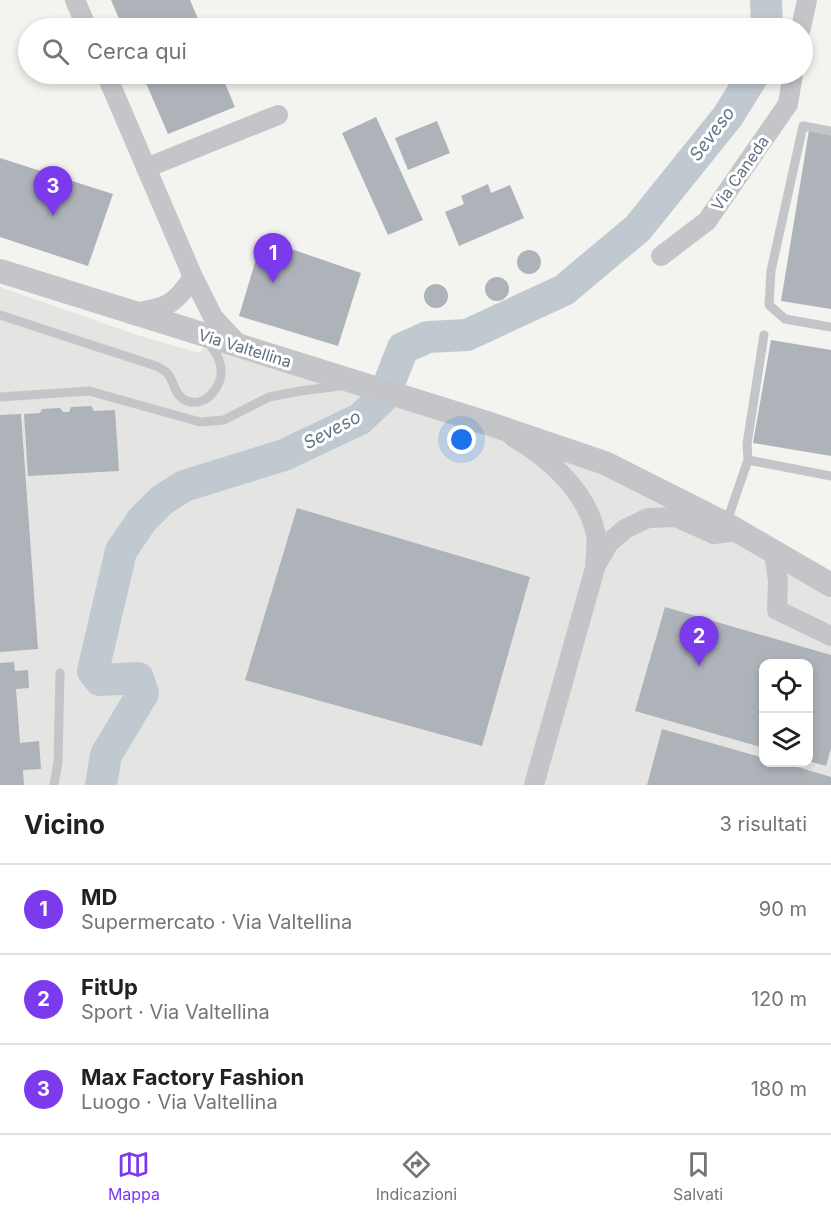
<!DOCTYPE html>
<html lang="it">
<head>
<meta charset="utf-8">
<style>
	body { margin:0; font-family:Inter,sans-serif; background:#f2f2f2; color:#202124 }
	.controls { position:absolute; right:18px; bottom:18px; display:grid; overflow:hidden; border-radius:12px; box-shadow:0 3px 9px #0003 }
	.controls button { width:54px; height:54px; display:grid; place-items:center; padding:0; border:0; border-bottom:2px solid #e0e0e0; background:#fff; color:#202124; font:30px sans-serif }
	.you { position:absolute; left:462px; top:440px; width:21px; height:21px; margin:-15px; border:4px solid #fff; border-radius:50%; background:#1a73e8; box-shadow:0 0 0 9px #1a73e833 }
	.badge { display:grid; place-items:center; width:39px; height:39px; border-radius:50%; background:#7c3aed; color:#fff; font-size:20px; font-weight:700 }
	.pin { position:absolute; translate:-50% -50px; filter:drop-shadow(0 2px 3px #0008) }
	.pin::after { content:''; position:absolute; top:32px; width:21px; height:18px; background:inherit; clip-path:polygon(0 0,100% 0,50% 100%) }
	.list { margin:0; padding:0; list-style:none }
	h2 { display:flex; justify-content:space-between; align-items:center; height:78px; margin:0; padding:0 24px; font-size:26px }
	h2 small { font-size:20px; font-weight:400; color:#757577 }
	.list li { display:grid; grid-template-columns:39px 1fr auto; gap:18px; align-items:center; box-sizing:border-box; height:90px; padding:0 24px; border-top:2px solid #e0e0e0 }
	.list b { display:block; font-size:22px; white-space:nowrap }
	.list p { margin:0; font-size:20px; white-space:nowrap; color:#757577 }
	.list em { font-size:20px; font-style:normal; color:#757577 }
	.icon { flex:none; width:33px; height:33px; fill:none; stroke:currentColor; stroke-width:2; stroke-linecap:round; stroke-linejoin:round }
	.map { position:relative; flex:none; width:831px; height:785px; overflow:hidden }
	.search { position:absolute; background:#fff; box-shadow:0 3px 9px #0003; left:18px; right:18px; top:18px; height:66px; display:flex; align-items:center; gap:15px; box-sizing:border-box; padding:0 21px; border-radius:33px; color:#757577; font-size:22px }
	.sheet { height:348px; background:#fff }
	nav { display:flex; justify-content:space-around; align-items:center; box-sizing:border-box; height:84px; border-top:2px solid #e0e0e0; background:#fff; font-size:16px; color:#757577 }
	nav a { display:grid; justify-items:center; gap:3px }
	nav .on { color:#7c3aed }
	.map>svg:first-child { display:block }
	.built { fill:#e4e4e3; fill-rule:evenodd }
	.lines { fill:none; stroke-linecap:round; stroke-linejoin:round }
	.river { stroke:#c0c9d0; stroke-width:32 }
	.building { fill:#aeb3ba }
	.service { stroke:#c3c5c9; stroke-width:9 }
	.minor { stroke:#c3c5c9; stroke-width:20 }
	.tertiary { stroke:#c3c5c9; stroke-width:24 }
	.labels { text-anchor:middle; stroke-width:6; stroke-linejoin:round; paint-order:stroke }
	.street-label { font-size:16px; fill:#616f82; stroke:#fff }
	.water-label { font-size:18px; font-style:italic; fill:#617887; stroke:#fff }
</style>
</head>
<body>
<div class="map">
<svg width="831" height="785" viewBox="0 0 831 785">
	<rect width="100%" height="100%" fill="#f3f4ef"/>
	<path class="built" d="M0,287L140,336L200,353L203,347L577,461L831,591V785H0ZM764,664H808V762H764Z"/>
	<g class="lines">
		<path class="river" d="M766,0L767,28
			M101,785L106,755L143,693L138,678L100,680L93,671L121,551L142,520L162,500L184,486L284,455L360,419L384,396L403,348L428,337L467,335L564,290L638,228L728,116L754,74"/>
	</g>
	<path class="building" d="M111,0H190L202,28H123Z
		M142,74H221L235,107L168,134Z
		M376,117L423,220L388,235L342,133Z
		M437,121L450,153L408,170L395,138Z
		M809,130L831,134V309L781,301Z
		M0,158L113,194L88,266L0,237Z
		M488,184L491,193L510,185L524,218L459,246L445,212L464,204L461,196Z
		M262,239L361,273L338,346L239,316Z
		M517 262a12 12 0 1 1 24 0a12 12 0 1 1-24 0Z
		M485 289a12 12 0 1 1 24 0a12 12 0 1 1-24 0Z
		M424 296a12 12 0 1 1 24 0a12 12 0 1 1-24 0Z
		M771,340L831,350V456L753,443Z
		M91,406L94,411L115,410L119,471L28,476L24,414L40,413L42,409L60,408L63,412H69L71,407Z
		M21,414L38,649L0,652V415Z
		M297,508L530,577L482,746L245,680Z
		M665,607L831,655V748L826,766L808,761V664H764V748L635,711Z
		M14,662L15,671L28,670L29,688L16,689L20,743L39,741L41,769L23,770L24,785H0V663Z
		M662,729L764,758V762H781L831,777V785H647Z"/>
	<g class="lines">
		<path class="service" d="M831,131L803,126L771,271L769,305L785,319L831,327
			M0,315L156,366C160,368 166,371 168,374C175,383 174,396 187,401C206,408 223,386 221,368C220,358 214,350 209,343
			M0,397L89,391L200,422L224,420L269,397L300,391L340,386
			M748,460L747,444L764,335
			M726,524L748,460L831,476
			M54,785L58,762L60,673"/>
		<path class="minor" d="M75,0L87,28
			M801,28L807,0
			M106,74L193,277
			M146,168L278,115
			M661,256L707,221L788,104L793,74
			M134,313C167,307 174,306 193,277L213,317L239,345
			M513,437C549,457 588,493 596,535C598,545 595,557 595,568L534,785
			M774,552L778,581L777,610L831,636
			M596,565L609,543L625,529L648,518L676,517L714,534L738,531"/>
		<path class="tertiary" d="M0,271L490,424L605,463L726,524L831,585"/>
	</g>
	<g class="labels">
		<g class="street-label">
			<text transform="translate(740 173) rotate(-55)" y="6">Via Caneda</text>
			<text transform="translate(245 348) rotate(17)" y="6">Via Valtellina</text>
		</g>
		<g class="water-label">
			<text transform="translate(712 134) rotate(-53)" y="6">Seveso</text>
			<text transform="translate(332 430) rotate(-28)" y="6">Seveso</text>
		</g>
	</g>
</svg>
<div class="controls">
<button><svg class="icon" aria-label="locate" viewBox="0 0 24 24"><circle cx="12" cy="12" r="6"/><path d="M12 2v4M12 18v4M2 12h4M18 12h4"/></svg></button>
<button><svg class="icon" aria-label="layers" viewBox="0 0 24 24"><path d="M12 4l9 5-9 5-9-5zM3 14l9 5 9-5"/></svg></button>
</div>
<div class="you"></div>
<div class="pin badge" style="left:273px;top:283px">1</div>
<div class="pin badge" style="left:699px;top:666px">2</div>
<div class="pin badge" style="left:53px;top:216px">3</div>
<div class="search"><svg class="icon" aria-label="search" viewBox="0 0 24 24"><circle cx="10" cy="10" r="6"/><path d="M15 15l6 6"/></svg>Cerca qui</div>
</div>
<section class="sheet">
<h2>Vicino<small>3 risultati</small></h2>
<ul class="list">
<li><span class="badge">1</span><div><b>MD</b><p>Supermercato · Via Valtellina</p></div><em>90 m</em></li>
<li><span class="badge">2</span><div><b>FitUp</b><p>Sport · Via Valtellina</p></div><em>120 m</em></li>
<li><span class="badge">3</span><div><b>Max Factory Fashion</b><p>Luogo · Via Valtellina</p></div><em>180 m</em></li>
</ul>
</section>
<nav>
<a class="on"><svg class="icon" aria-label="map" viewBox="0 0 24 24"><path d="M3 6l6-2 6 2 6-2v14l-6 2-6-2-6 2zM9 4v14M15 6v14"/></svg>Mappa</a>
<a><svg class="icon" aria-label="directions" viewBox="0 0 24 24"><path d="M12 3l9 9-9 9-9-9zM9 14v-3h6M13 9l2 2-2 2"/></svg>Indicazioni</a>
<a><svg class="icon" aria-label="saved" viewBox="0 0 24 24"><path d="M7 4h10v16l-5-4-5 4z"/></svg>Salvati</a>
</nav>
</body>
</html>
